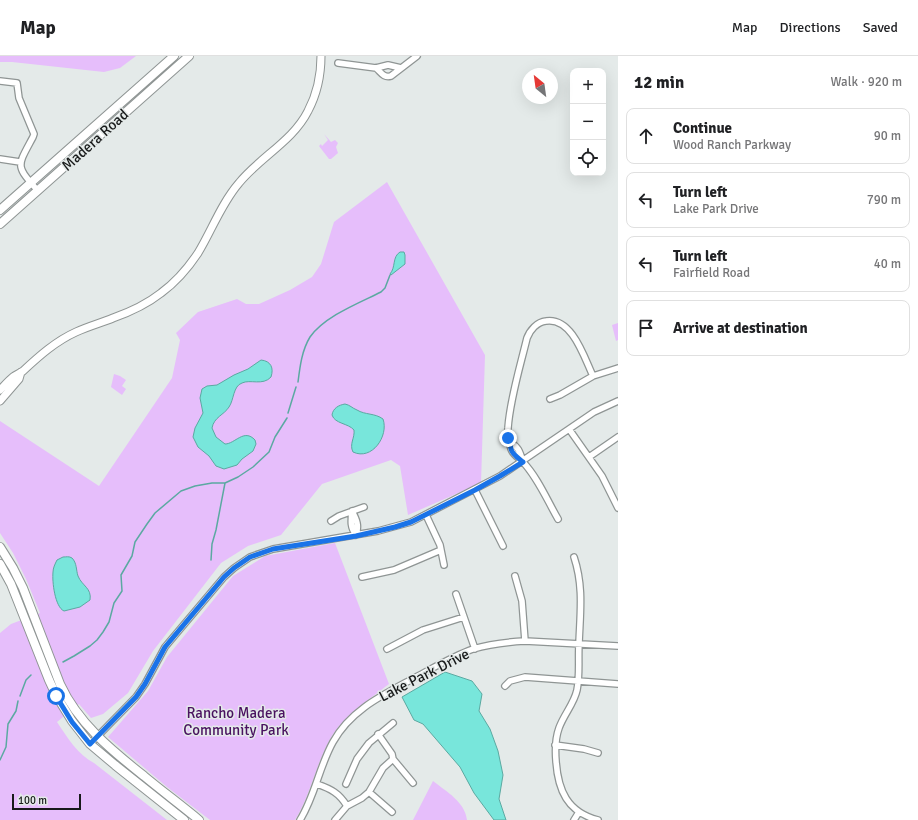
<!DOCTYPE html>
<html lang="en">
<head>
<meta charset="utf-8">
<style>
	body { margin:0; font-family:Signika,sans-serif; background:#f2f2f2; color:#202124 }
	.controls { position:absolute; right:12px; top:12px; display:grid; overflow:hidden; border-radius:8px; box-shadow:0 4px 16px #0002 }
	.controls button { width:36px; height:36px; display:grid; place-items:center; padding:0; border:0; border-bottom:1px solid #e0e0e0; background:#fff; color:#202124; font:20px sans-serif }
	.compass { position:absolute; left:522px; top:12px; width:36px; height:36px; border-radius:50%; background:#fff; box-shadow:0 4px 16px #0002; rotate:331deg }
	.scale { position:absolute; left:12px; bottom:10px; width:69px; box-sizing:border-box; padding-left:4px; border:2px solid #181a1a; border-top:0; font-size:11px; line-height:14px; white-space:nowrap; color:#181a1a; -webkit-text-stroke:3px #e4eae9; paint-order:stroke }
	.stop { position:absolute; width:12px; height:12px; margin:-9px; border:3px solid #1a73e8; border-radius:50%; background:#fff }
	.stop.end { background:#1a73e8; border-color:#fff; box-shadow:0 1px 4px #0008 }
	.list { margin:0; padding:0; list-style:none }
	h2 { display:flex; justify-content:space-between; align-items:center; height:52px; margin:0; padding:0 16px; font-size:17px }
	h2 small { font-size:13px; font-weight:400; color:#757577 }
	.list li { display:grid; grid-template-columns:26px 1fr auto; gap:12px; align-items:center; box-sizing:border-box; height:56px; margin:0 8px 8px; padding:0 8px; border:1px solid #e0e0e0; border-radius:8px }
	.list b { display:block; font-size:15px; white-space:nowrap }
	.list p { margin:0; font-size:13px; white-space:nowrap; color:#757577 }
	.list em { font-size:13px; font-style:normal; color:#757577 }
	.icon { flex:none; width:22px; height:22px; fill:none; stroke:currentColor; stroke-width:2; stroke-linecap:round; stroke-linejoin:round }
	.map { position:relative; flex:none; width:618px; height:764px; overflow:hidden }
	header { display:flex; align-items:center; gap:24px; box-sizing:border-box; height:56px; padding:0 20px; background:#fff; border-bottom:1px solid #e0e0e0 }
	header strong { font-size:19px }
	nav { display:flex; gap:22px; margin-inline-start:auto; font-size:14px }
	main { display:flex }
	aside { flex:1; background:#fff }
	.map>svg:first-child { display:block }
	.green { fill:#e6befb }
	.water { fill:#78e6db; stroke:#5ba9a1 }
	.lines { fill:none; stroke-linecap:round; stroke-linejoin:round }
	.stream { stroke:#5ba9a1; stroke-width:1.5 }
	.minor-casing { stroke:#8f9594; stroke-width:8 }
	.tertiary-casing { stroke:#8f9594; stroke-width:9 }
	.secondary-casing { stroke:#8f9594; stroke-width:10 }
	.minor { stroke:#fff; stroke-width:5.5 }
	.tertiary { stroke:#fff; stroke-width:7 }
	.secondary { stroke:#fff; stroke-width:8 }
	.route { stroke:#1a73e8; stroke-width:5 }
	.labels { text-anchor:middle; stroke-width:3; stroke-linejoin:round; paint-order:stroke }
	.street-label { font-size:15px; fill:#181a1a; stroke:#e4eae9 }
	.park-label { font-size:15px; fill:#4a1260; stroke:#e4eae9 }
</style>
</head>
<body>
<header>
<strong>Map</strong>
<nav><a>Map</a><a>Directions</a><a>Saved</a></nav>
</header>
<main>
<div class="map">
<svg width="618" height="764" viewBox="0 0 618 764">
	<rect width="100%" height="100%" fill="#e4eae9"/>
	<path class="green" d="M0,0H136L120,12L104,16L12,6H0Z
		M324,78L331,86L335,84L338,87L336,91L338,97L331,103H329L319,90L321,88L322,90L328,84Z
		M387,126L485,299L481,427L408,459L400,410L391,404L322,428L281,479L248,490L221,507L153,595L128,637L103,658L91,662L79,648L57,666C67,681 78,699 94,707L167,764H0V577L11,568L40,557L26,523L13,497L0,477V365L99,430L172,322L180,284L176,277L198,256L237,243L246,248H259L290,234L312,221L321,208L334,166Z
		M618,267V284L616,285L612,269Z
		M114,318L120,320L126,324L122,330L126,333L122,339L111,331Z
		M335,487L389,628C366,646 341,661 328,687C315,712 310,740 295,764H210L167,731L108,681L148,635L167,601L233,520L265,500Z
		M433,725C447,736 465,746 467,764H413Z"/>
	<path class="water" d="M400,196H404L405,199V208L391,219L390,218C396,211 392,201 400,196Z
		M261,304C271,305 274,312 271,321C263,330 250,323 242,327C233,330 234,344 229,351C224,359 214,361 212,372L216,381L225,388C235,388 244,372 255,384L256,388L253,395L242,403L237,409L224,413L216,410L209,400L198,391L193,381L195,372L203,357L200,342L202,333L207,330L217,329L234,319L248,313Z
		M345,348C350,349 352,352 357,354C365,359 375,357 383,363C389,380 372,405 353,396C349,388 355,382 354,374C348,367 335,368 332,359C333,352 339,349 345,348Z
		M63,501C66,501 69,500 72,502C77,507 76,514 78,520C82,530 92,532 90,544L80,551L64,555C55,551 52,526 53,516C53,512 55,508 57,504Z
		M445,616L472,625L482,638L479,655L490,673L498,695L503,719L499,743L506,764H494L474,737L460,711L423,668L414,664L402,641Z"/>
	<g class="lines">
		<path class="stream" d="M298,326C300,310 302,294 310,281C325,260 359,247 381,236L385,232L390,219
			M288,357L296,331
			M211,504L212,488L216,474L225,427
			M63,606L74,600L90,590L97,584L103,576L109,566L114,547L122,535L121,519L132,500L135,486L147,468L155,457L181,435L195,430L212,427H225L238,421L253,411L269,396L275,381L287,362
			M20,640L26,624L31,619
			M0,704L6,691L8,668L16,655L18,645"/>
		<g class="minor-casing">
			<path id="minor" d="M338,7L376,12L388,9L401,12
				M376,12C381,16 383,22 391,20L417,0
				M0,25L17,27L19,42L34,78L33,81C17,111 15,109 38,135
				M0,103L20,106
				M550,343L560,339L593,320L618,312
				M569,373L602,420L618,452
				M511,387C519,391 520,397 523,406
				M589,401L618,381
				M475,434L503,490
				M352,455C357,464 359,470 356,479
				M352,455C351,465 350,471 356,479
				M426,459L440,489L444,509
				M558,463C547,444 538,422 523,406C519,402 513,399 511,393C509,386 507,379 508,372C510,343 520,311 527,282C530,274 537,266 546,265C572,261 584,301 593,320
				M331,465L339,460L364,451
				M574,501C584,531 580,558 579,588C578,603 580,619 577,634C574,648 564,658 559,672C555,683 555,693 556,705C558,734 567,756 598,764
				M515,520L522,545L525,585
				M362,521L394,514L441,494
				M456,538L475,593
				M387,593L423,574L464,561
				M505,630L510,625L525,621L618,628
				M378,678L392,698L393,703L413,727
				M90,688L136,641L145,628L165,591L224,521L234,512L250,501L273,493L378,475L411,466L500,420L594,356L618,345
				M555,689L584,693L598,697
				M317,728C331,733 339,737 347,750
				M346,728L357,703L369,687L393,667
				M369,736L392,756
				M300,764C315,740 319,711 333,686C351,653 385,638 416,621C435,611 453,600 473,593C490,588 507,586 525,585L618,590
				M335,764L347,750L362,742L369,736L383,712L393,703
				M574,764L579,756"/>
		</g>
		<g class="tertiary-casing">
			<path id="tertiary" d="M0,334C4,330 8,325 13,321C16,319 20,317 23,315C39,300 56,285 76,276C89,270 101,267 113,262C130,256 147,248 161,237C176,226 188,212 198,197C212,174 221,148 239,127C260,101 293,85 308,55C317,38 321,19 321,0
				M0,345L19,323L21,316"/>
		</g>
		<g class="secondary-casing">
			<path id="secondary" d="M0,154L174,0
				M0,168L189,0
				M0,491L13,512L23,532L60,628C78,667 111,694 144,720C162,735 181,749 199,764
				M0,508L11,528L49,624L56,639L72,665L90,688L115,709L184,764"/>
		</g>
		<use href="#minor" class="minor"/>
		<use href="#tertiary" class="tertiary"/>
		<use href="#secondary" class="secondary"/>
	</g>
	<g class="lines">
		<path class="route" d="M56,640L72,666L90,688L136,641L145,628L165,591L224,521L234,512L250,501L273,493L356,480L395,471L411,466L475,434L500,420L523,406C518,402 512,398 511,393C510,389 510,386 508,382"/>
	</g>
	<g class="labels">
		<g class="street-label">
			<text transform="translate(95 84) rotate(-42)" y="5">Madera Road</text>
			<text transform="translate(424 619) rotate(-27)" y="5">Lake Park Drive</text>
		</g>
		<g class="park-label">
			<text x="236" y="662">Rancho Madera<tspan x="236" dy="17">Community Park</tspan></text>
		</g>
	</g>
</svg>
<div class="controls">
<button>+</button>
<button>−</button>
<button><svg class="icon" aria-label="locate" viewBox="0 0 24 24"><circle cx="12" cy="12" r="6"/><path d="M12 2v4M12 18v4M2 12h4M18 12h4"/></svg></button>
</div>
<svg class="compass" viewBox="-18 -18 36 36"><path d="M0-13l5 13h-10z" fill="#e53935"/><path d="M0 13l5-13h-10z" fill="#757577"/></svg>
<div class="scale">100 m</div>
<div class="stop" style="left:56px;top:640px"></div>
<div class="stop end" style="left:508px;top:382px"></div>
</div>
<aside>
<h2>12 min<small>Walk · 920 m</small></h2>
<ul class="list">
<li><svg class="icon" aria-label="ahead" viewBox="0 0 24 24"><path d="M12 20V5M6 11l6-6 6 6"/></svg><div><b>Continue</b><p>Wood Ranch Parkway</p></div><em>90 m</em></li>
<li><svg class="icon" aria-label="left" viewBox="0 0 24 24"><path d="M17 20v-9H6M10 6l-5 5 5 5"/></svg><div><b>Turn left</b><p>Lake Park Drive</p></div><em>790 m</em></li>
<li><svg class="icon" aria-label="left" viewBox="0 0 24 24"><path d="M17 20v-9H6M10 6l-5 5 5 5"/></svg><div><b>Turn left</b><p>Fairfield Road</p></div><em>40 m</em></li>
<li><svg class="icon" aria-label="arrive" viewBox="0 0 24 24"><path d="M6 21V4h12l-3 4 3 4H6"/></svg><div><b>Arrive at destination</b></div></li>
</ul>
</aside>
</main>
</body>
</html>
